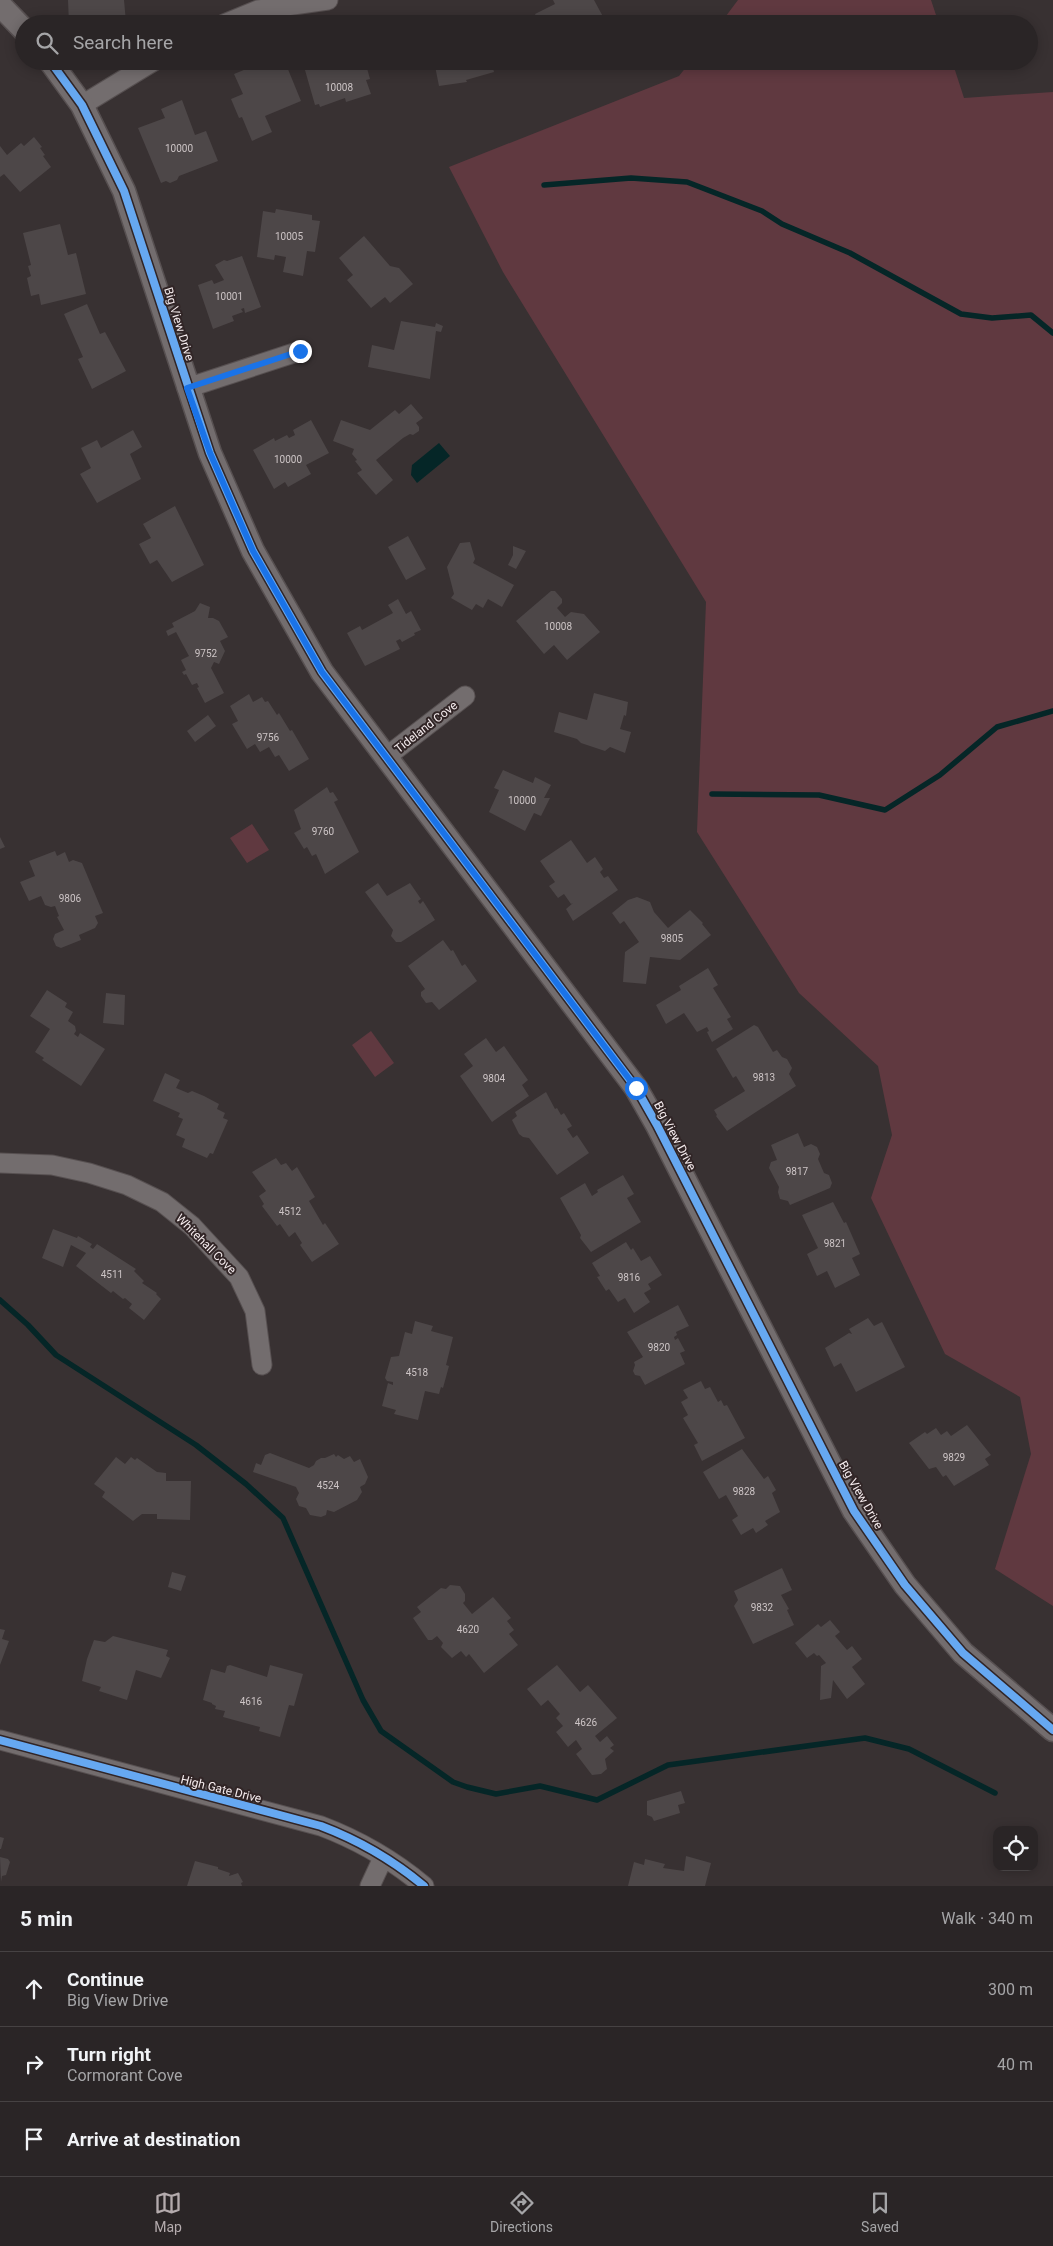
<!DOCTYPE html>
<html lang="en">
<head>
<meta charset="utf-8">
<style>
	body { margin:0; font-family:Roboto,sans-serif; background:#322d2e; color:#f1f3f6 }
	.controls { position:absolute; right:15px; bottom:15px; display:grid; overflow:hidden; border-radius:10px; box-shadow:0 2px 12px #0003 }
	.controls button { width:45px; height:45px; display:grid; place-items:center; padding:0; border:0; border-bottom:1px solid #464243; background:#2a2526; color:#f1f3f6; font:25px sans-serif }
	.stop { position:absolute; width:15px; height:15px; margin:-11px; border:4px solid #1a73e8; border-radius:50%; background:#fff }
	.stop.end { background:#1a73e8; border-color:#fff; box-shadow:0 1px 5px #0008 }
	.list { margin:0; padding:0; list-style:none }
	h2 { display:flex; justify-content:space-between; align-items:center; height:65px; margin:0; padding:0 20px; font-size:21px }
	h2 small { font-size:16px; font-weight:400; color:#a5a5a7 }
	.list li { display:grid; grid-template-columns:32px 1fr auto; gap:15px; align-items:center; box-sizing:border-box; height:75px; padding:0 20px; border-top:1px solid #464243 }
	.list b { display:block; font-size:19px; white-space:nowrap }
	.list p { margin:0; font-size:16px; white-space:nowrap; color:#a5a5a7 }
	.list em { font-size:16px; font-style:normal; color:#a5a5a7 }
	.icon { flex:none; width:28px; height:28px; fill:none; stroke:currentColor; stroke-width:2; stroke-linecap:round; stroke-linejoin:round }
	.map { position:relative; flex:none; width:1053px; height:1886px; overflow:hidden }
	.search { position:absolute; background:#2a2526; box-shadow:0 2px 12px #0003; left:15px; right:15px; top:15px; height:55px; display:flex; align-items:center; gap:12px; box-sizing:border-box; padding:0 18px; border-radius:28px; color:#a5a5a7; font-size:19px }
	.sheet { height:290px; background:#2a2526 }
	nav { display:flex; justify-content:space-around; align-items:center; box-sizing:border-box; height:70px; border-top:1px solid #464243; background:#2a2526; font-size:14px; color:#a5a5a7 }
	nav a { display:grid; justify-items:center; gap:2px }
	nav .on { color:#b4abad }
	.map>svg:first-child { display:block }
	.green { fill:#603940 }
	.water { fill:#052627 }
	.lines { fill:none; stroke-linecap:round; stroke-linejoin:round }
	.stream { stroke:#052627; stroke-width:5.5 }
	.building { fill:#4d4748 }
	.minor-casing { stroke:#575051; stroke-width:21 }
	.tertiary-casing { stroke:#575051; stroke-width:25 }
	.minor { stroke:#736d6e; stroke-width:19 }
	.tertiary { stroke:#736d6e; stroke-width:22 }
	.cycleway-casing { stroke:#312526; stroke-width:11 }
	.cycleway { stroke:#66a8f1; stroke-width:8 }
	.route { stroke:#1a73e8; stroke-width:6 }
	.labels { text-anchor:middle; stroke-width:4; stroke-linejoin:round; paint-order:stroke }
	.number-label { font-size:10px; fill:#ccc4c5 }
	.street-label { font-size:12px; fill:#f6edef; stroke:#312526 }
</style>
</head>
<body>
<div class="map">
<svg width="1053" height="1886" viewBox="0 0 1053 1886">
	<rect width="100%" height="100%" fill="#383132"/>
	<path class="green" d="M738,0H931L939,24H720Z
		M691,61H952L964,98L1053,92V1606L995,1569L1031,1454L1020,1397L945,1354L871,1198L892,1135L878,1066L799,993L697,832L706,602L503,272L449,167L679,76Z
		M252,824L269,850L247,863L230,838Z
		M371,1031L394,1063L375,1077L352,1045Z"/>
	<path class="water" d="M439,443L450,456L417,483L411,475L412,465Z"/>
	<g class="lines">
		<path class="stream" d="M544,185L631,178L687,182L762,211L782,224L850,253L961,314L992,318L1031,315L1053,333
			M712,794L819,795L885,810L940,775L997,727L1053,711
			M0,1300L28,1325L56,1355L196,1445L246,1484L283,1518L363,1700L381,1731L453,1782L467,1787L496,1794L540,1786L597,1800L668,1765L865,1738L909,1749L995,1793"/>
	</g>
	<path class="building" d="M68,0H124L126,22L69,24Z
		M553,0H594L607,24H540L535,14L555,4Z
		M266,61H269L272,68L285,62L301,101L265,116L272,132L252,141L242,117L239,118L231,99L243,94L234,74Z
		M324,61H365L370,79L366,80L371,94L346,102L345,98L320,107L319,104L315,105L305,70L325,64Z
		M434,61H491L494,72L466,80L467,82L439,86Z
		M182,100L195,135L206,131L218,161L179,176L177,180L170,183L166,181L161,183L138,128L165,118L161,109Z
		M34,137L42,147L40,148L45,155L43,156L51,167L20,192L4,174L0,177V146L7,155L21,143L24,146Z
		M276,209L312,215V220L320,221L315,252L307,251L303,276L283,272L286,257L275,255L274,260L257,257L263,211L275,213Z
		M60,224L68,255L76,253L86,294L41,305L39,294L31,296L27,278L31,276L28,266L31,265L23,233Z
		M364,236L390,266L399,268L413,284L390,303L385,297L371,308L347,280L353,275L339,258Z
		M242,256L261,307L245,313L244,308L241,309L243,312L232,316L234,321L213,329L198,285L212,280L214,284L224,280L215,265L224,260L227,261Z
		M87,304L100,334L105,332L126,371L92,389L78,359L83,357L64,314Z
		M401,321L435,327L436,323L443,326L441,332L436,331L430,379L368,367L372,345L394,350Z
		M411,404L423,418L416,423L419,427V431L413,435L410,434L403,438L376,460L393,480L376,495L357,473L362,470L355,461L357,460L352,454L354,449L333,441L341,420L370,430L395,410L399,414Z
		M311,420L329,453L306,465L311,474L288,487L285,482L274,489L253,450L274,438L275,441L287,435L289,438L295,435L293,430Z
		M133,430L142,447L130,454L141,479L97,503L80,474L91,468L81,448L97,440L101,448Z
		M175,506L204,565L172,582L157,560L150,564L139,544L151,538L143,524Z
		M408,536L426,569L406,580L388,547Z
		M470,542L475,559L473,563L514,585L502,607L488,599L483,608L476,604L472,610L451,598L454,594L447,567L460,543Z
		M513,546L526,551L516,569L508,565L513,555Z
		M551,591H555L562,599V603L557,608L565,617L571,612L584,614L600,632L567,660L554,645L544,654L516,621Z
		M398,599L406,614L411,611L421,630L414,633L415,635L402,642L400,639L396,641L400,649L365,666L347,633L360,626L362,630L393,613L388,605Z
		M200,603L210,607L208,618H213L219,621L228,637L220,641L225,651L219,664L214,662L211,668L224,693L205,703L197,688L199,687L197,683L192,685L186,674L184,675L182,672L186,670L181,660L189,656L176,632L168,636L166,631L174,627L172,623L195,611Z
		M594,693L628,702L626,716L624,715L620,729L631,732L625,753L610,747L605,751L581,743L577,739L554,732L559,712L587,720Z
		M249,694L253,702L262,697L265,702L268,701L277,715L279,713L290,731L292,730L309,759L289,771L279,755L275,757L269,747L260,752L255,744L247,749L232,724L238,721L230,706Z
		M208,715L216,726L195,742L187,731Z
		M503,770L533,783L535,777L551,785L544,798H550L541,816L534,813L525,831L489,812L499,790L494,788Z
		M327,787L330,793L333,792L338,800L334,802L359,852L325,874L316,854L312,856L307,847L304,849L294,833L301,829L294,810Z
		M0,837L5,847L0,849Z
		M571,840L587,863L595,857L603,869L600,872L604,878L608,876L618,890L573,921L566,909L573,903L571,904L564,894L558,898L549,886L555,882L540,861Z
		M55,851L57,856L65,852L69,862L73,860L82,863L103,913L95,916L98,923L95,928L79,935L81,940L61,948L56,946L53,939L55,934L64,930L57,917L59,916L55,906L51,907L45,905L41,896L29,901L20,882L35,876L29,861Z
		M378,883L387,896L410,883L421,899L418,901L420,904L423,901L435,920L401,942H396L391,936L393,930L365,892Z
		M637,897L650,902L654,912L668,928L690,910L703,923L702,924L711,935L680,960L650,957L646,984L623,982L625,952L639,942L624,921L620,924L612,913L628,900Z
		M443,940L451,951L453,950L462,966L465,964L477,981L439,1010L432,1002L426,1003L421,996V992L425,989L408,966Z
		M708,968L718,985L713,988L731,1017L727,1019L733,1029L712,1042L707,1032L709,1031L707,1027L697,1032L684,1013L666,1024L656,1005L681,990L679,986Z
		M47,990L67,1003L65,1007L73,1012L68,1021L75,1026L76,1031L74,1034L78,1037L80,1033L105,1049L81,1086L42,1060L44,1058L35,1052L50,1029L30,1016Z
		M106,993L125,995L124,1025L103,1023Z
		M754,1025L758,1027L773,1052L777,1050L782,1057L787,1059L792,1068L789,1074L796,1086L727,1131L716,1116L717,1115L714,1110L745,1091L736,1076L733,1078L716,1049Z
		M486,1038L496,1052L504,1046L528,1080L522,1085L529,1096L492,1122L460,1076L473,1066L464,1054Z
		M165,1073L180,1080L176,1088L188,1093L192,1091L204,1096L219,1104L217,1109L225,1113L223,1118L228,1120L213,1154L210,1153L207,1158L182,1147L185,1139L176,1135L183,1119L178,1117L180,1113L153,1101Z
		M546,1092L555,1109L557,1108L561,1115L564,1113L572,1126L567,1129L573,1138L577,1135L589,1153L557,1175L529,1138L523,1137L519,1134L512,1120L517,1116L515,1112Z
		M798,1133L804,1147L811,1144L817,1147L820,1154L818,1159L824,1173L829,1175L832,1183L830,1188L790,1205L788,1201L780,1199L778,1192L779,1187L769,1168L771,1162L777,1160L771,1145Z
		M276,1158L281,1165L286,1163L292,1171L297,1167L315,1197L309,1201L323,1225L325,1223L339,1244L312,1262L300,1245L302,1243L295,1232L289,1237L280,1224L277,1226L262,1206L264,1204L259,1196L266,1191L252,1172Z
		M623,1175L634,1194L627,1198L641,1222L591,1252L580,1238L581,1235L560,1198L585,1183L592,1196L598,1192L597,1190Z
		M833,1202L844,1223L846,1222L860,1254L852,1258L860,1275L835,1288L827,1271L817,1276L807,1254L818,1248L802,1215Z
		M53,1229L77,1238L78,1236L92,1244L90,1247L93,1249L97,1244L136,1269L134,1271L144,1281L142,1283L157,1293L156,1294L161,1299L144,1320L129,1308L132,1304L125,1298L123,1299L113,1291L111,1293L76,1266L86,1253L71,1245L63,1267L42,1258Z
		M626,1242L631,1250L633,1248L641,1261L650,1256L662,1275L648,1284L651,1289L644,1293L650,1302L634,1313L625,1298L618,1302L609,1289L606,1291L597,1277L600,1276L592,1263Z
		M678,1305L689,1326L676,1332L677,1335L674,1337L675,1340L678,1338L685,1351L680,1353L685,1364L645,1385L640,1376L635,1375L633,1371L635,1365L634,1362L643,1357L627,1332Z
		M868,1318L874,1326L882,1322L905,1367L856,1392L841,1363L834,1367L825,1348L849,1333L852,1334L849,1329Z
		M415,1321L433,1326L431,1331L453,1337L446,1365L449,1366L443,1388L441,1387L439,1394L425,1391L418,1420L394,1414L396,1410L382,1406L388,1383L393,1385V1382L387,1381L385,1378L391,1357L399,1356L405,1332L412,1334Z
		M701,1381L705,1389L710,1387L718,1402L721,1400L724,1406L727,1405L745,1438L702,1461L694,1445L698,1443L683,1418L688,1415L681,1402L688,1398L683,1390Z
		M967,1425L991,1455L985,1459L989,1465L954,1486L946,1475L943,1477L936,1467L929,1469L909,1443L925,1432L927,1434L936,1428L941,1435L947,1431L951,1436Z
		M742,1449L764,1479L768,1476L776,1490L772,1493L780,1512L765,1521L768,1525L756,1533L753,1528L741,1535L732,1520L738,1516L726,1495L719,1499L703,1472Z
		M270,1453L309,1468L314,1465L316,1461L321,1458H325L334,1454L336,1457L338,1455L344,1459L350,1456L354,1462L360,1459L368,1477L365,1484L360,1487L362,1492L357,1500L334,1512L327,1510L326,1515L321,1517L310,1515L306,1508L299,1506L296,1499L299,1493L296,1487L253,1472L256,1463L261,1465L265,1455Z
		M116,1457L125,1464L131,1457L135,1460L137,1458L157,1472L166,1473V1481H191L190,1520L157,1519V1514H142L133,1521L102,1497L105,1492L94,1484Z
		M782,1568L792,1590L781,1595L789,1609L787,1610L794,1625L753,1644L734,1606L738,1600L734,1591Z
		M172,1572L186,1576L181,1591L168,1587Z
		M450,1585L460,1586L465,1594V1601L463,1603L472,1614L493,1597L511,1618L507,1621L514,1630L509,1634L518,1645L484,1673L469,1654L466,1657L461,1651L452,1658L441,1647L443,1643L437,1636L432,1640H428L413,1618L421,1612L417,1607L441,1588L446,1589Z
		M830,1620L840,1632L835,1636L847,1650L852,1646L862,1659L852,1667L865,1684L847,1699L833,1680L831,1698L820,1700L821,1666L826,1663L819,1655L817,1656L814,1653L807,1658L795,1643L818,1624L821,1627Z
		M0,1629L5,1630L2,1639L9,1641L0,1665Z
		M113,1636L168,1650L166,1656L170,1658L161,1678L136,1670L127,1700L99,1691L101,1687L82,1681L87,1659L94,1640L105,1642Z
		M230,1665L267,1677L270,1665L303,1674L294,1706L289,1705L280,1737L259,1731L260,1727L223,1717L225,1711L215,1709L216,1706L212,1704V1703L203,1700L211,1669L225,1673L227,1666Z
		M557,1665L580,1692L588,1685L617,1718L595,1736L600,1742L607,1736L614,1745L610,1748L614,1751L605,1759L607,1769L601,1774L592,1775L576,1754L582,1749L576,1740L568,1747L556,1732L563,1726L556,1718L560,1714L548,1700L541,1706L527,1689Z
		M681,1791L685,1803L678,1805L680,1813L654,1821L652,1817L647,1815V1801Z
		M0,1837L4,1838L1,1849H0Z
		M686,1856L711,1863L705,1886H628L634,1862L644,1865L645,1859L665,1864L663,1868L684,1871Z
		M0,1857L8,1859L10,1862L6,1875L2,1876L1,1882Z
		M195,1861L218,1867V1869L230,1873L229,1876L238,1873L243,1882L241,1883L242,1886H187Z"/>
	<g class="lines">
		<g class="minor-casing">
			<path id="minor" d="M224,24L258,10L328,0
				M82,105L154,61
				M187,388L300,351
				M386,757L465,696
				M0,1163L52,1165L89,1173L127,1185L162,1202L192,1226L239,1277L255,1311L262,1365
				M0,1740L321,1826C358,1840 394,1861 424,1886
				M370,1886L383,1858"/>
		</g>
		<g class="tertiary-casing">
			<path id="tertiary" d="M0,5L24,30
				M50,61L82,105L124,191L210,453L253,551L322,672L636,1088L657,1125L854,1511L905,1585L963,1653L1053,1730"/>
		</g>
		<use href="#minor" class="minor"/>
		<use href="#tertiary" class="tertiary"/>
		<g class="cycleway-casing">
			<path id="cycleway" d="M50,61L82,105L124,191L210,453L253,551L322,672L636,1088L657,1125L854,1511L905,1585L963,1653L1053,1730
				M0,1740L321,1826C358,1840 394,1861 424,1886"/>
		</g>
		<use href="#cycleway" class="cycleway"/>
	</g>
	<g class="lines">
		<path class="route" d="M300,351L187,388L210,453L253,551L322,672L636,1088"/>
	</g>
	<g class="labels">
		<g class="number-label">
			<text x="339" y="91">10008</text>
			<text x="179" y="152">10000</text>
			<text x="289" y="240">10005</text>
			<text x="229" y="300">10001</text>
			<text x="288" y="463">10000</text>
			<text x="558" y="630">10008</text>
			<text x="206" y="657">9752</text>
			<text x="268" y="741">9756</text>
			<text x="522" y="804">10000</text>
			<text x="323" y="835">9760</text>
			<text x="70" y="902">9806</text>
			<text x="672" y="942">9805</text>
			<text x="764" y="1081">9813</text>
			<text x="494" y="1082">9804</text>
			<text x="797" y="1175">9817</text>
			<text x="290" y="1215">4512</text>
			<text x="835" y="1247">9821</text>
			<text x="112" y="1278">4511</text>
			<text x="629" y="1281">9816</text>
			<text x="659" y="1351">9820</text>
			<text x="417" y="1376">4518</text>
			<text x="954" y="1461">9829</text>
			<text x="328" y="1489">4524</text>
			<text x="744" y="1495">9828</text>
			<text x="762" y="1611">9832</text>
			<text x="468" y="1633">4620</text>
			<text x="251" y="1705">4616</text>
			<text x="586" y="1726">4626</text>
		</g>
		<g class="street-label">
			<text transform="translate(179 324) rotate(73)" y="4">Big View Drive</text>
			<text transform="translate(426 727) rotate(-38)" y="4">Tideland Cove</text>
			<text transform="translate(675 1136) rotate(62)" y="4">Big View Drive</text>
			<text transform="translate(206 1244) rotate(45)" y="4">Whitehall Cove</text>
			<text transform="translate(861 1495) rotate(60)" y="4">Big View Drive</text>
			<text transform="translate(221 1789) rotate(14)" y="4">High Gate Drive</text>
		</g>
	</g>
</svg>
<div class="controls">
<button><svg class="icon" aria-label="locate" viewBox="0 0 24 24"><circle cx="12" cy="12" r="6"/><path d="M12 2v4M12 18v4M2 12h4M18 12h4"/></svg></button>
</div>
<div class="stop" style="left:636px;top:1088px"></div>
<div class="stop end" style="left:300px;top:351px"></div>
<div class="search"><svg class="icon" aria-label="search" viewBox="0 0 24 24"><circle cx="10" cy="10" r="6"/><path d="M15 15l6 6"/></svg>Search here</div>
</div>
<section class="sheet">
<h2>5 min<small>Walk · 340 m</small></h2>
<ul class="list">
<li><svg class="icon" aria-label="ahead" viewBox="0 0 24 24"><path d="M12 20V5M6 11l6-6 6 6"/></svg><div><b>Continue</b><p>Big View Drive</p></div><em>300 m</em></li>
<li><svg class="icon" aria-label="right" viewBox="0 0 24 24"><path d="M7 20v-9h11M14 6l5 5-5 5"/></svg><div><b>Turn right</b><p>Cormorant Cove</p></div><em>40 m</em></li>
<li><svg class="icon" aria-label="arrive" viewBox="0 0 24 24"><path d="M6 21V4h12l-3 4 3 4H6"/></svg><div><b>Arrive at destination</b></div></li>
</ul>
</section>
<nav>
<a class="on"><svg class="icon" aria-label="map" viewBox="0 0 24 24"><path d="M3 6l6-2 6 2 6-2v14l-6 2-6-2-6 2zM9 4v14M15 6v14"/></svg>Map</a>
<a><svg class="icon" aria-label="directions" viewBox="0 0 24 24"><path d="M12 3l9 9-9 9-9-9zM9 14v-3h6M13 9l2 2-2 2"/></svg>Directions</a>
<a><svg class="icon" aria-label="saved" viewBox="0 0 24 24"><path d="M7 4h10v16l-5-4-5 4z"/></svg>Saved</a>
</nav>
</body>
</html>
